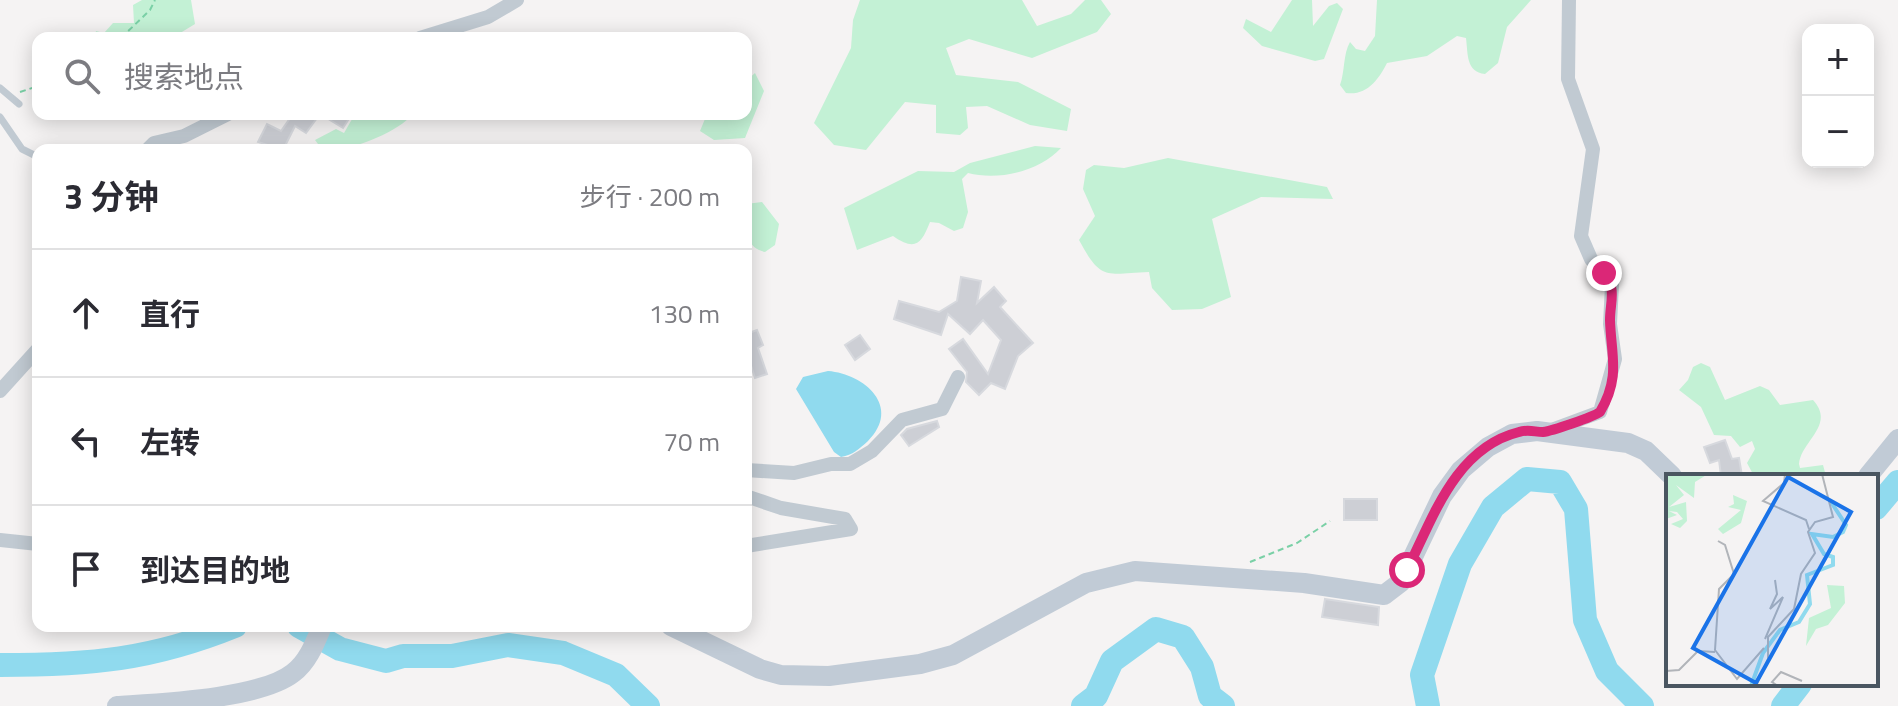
<!DOCTYPE html>
<html lang="zh">
<head>
<meta charset="utf-8">
<style>
	body { margin:0; font-family:"Titillium Web","Noto Sans SC",sans-serif; background:#f7f7f7; color:#2b2b33 }
	.controls { position:absolute; right:24px; top:24px; display:grid; overflow:hidden; border-radius:16px; box-shadow:0 4px 20px #0003 }
	.controls button { width:72px; height:72px; display:grid; place-items:center; padding:0; border:0; border-bottom:2px solid #e1e1e2; background:#fff; color:#2b2b33; font:40px sans-serif }
	.stop { position:absolute; width:24px; height:24px; margin:-18px; border:6px solid #db2777; border-radius:50%; background:#fff }
	.stop.end { background:#db2777; border-color:#fff; box-shadow:0 2px 8px #0008 }
	.list { margin:0; padding:0; list-style:none }
	h2 { display:flex; justify-content:space-between; align-items:center; height:104px; margin:0; padding:0 32px; font-size:34px }
	h2 small { font-size:26px; font-weight:400; color:#7c7c81 }
	.list li { display:grid; grid-template-columns:52px 1fr auto; gap:24px; align-items:center; box-sizing:border-box; height:128px; padding:0 32px; border-top:2px solid #e1e1e2 }
	.list b { display:block; font-size:30px; white-space:nowrap }
	.list em { font-size:26px; font-style:normal; color:#7c7c81 }
	.icon { flex:none; width:44px; height:44px; fill:none; stroke:currentColor; stroke-width:2; stroke-linecap:round; stroke-linejoin:round }
	.map { position:relative; flex:none; width:1898px; height:706px; overflow:hidden }
	.search { position:absolute; background:#fff; box-shadow:0 4px 20px #0003; left:32px; top:32px; width:720px; height:88px; display:flex; align-items:center; gap:20px; box-sizing:border-box; padding:0 28px; border-radius:16px; color:#7c7c81; font-size:30px }
	.panel { position:absolute; background:#fff; box-shadow:0 4px 20px #0003; left:32px; top:144px; width:720px; height:488px; border-radius:16px }
	.map>svg:first-child { display:block }
	.green { fill:#c3f1d5 }
	.water { fill:#90daee }
	.lines { fill:none; stroke-linecap:round; stroke-linejoin:round }
	.river { stroke:#90daee; stroke-width:24 }
	.building { fill:#cdcfd5; stroke:#d7d9de; stroke-width:2 }
	.path { stroke:#7ad0a6; stroke-width:2; stroke-dasharray:6 4; stroke-linecap:butt }
	.lane { stroke:#c1cad2; stroke-width:7 }
	.street { stroke:#c1cad2; stroke-width:14 }
	.secondary { stroke:#c1cbd6; stroke-width:20 }
	.route { stroke:#db2777; stroke-width:10 }
	.inset-river { fill:none; stroke:#90daee; stroke-width:4 }
	.inset-road { fill:none; stroke:#b1b4b9; stroke-width:2 }
	.view { fill:#1a73e8; fill-opacity:0.15; stroke:#1a73e8; stroke-width:4 }
	.inset-edge { fill:none; stroke:#4a5661; stroke-width:4 }
</style>
</head>
<body>
<div class="map">
<svg width="1898" height="706" viewBox="0 0 1898 706">
	<rect width="100%" height="100%" fill="#f5f3f3"/>
	<path class="green" d="M142,0H191L195,24L172,38H94L96,31L104,33L113,23H134L133,5Z
		M860,0H1022L1037,26L1071,14L1085,0H1101L1111,14L1097,32L1032,58L969,39L946,48L956,75L1018,82L1071,109L1067,131L1030,125L987,106L966,107L968,128L960,135L936,133V105L905,102L866,150L834,145L814,123L851,48L853,20Z
		M1292,0H1312L1313,26L1329,6L1337,3L1343,9L1324,59L1315,61L1262,46L1243,28L1246,19L1271,32Z
		M1377,0H1531L1507,27L1498,63L1485,74C1466,72 1468,54 1466,38L1457,36L1427,56L1387,63C1379,79 1367,96 1346,93L1340,85C1345,71 1343,54 1350,42L1356,49L1365,51L1375,36Z
		M755,73L764,91L745,138L714,140L700,131L707,114H746V81Z
		M355,114H413C397,133 344,155 321,148L315,140L336,129L344,133Z
		M1035,146L1061,148C1040,171 999,181 968,173L962,179L968,212L963,228L954,231L939,223L930,222C921,245 915,251 893,236L857,250L844,208L918,171L954,172L970,163Z
		M1168,158L1327,187L1333,199L1261,197L1212,219L1231,297L1202,309L1172,310L1152,288L1149,272C1105,274 1101,281 1079,240L1095,216L1083,189L1086,170L1094,165L1124,168Z
		M762,202L779,224L775,245L765,252C742,247 746,223 746,204Z
		M1701,363L1710,367L1725,400L1760,386L1769,390L1780,405L1813,400C1836,425 1801,441 1799,464L1800,468L1823,465L1826,476H1754L1747,463L1755,449L1752,441L1740,447L1731,436L1714,435L1701,407L1679,390L1688,380L1693,367Z"/>
	<path class="water" d="M828,371C865,374 902,407 868,441C859,449 853,455 841,457L834,452L796,389L803,377Z"/>
	<g class="lines">
		<path class="river" d="M1876,508L1898,482
			M299,626L340,649L386,661L403,656H452L508,645L563,653L616,675L648,706
			M0,665C90,665 151,660 235,626
			M1083,706L1096,696L1112,661L1156,629L1183,637L1202,667L1210,696L1223,706
			M1428,706L1422,675L1460,564L1493,507L1527,479L1560,482L1576,509L1585,620L1607,671L1642,706
			M1783,706L1800,684"/>
	</g>
	<path class="building" d="M293,114H352L343,128L320,114L306,133L295,126L283,150L258,142L267,124L281,131Z
		M961,277L981,281L977,303L994,287L1006,301L1000,307L1033,343L1018,356L1005,389L991,383L979,395L966,382L967,372L949,349L963,339L988,374L1001,340L983,320L970,334L948,314L941,335L894,319L899,301L939,312L957,301Z
		M757,330L763,345L758,348L767,374L755,378L746,350V334Z
		M860,335L870,349L855,360L845,345Z
		M937,421L939,427L909,446L901,435L907,429Z
		M1725,440L1732,459L1739,458L1742,476H1721L1719,460L1710,463L1704,447Z
		M1344,499H1377V520H1344Z
		M1325,599L1379,607L1378,625L1322,617Z"/>
	<g class="lines">
		<path class="path" d="M121,38L150,10L155,0
			M20,92L38,86
			M1250,562L1297,543L1330,521"/>
		<path class="lane" d="M0,88L19,104
			M0,117L22,149L38,157"/>
		<path class="street" d="M420,38L488,17L517,0
			M147,150L154,143L184,136L228,114
			M0,391L38,349
			M1546,432L1600,412L1615,359L1610,324L1612,285L1591,259L1581,236L1593,149L1568,79L1569,0
			M746,470L794,473L831,464H850L872,451L902,420L942,409L958,377
			M746,496L781,508L845,519L851,529L746,546
			M0,540L38,544"/>
		<path class="secondary" d="M1868,476L1898,439
			M671,626L760,669L781,675L829,676L920,664L953,655L1086,583L1135,571L1304,583L1384,595L1401,582L1442,496L1461,470L1488,447L1512,434L1537,431L1628,443L1646,451L1672,476
			M117,706C160,703 260,699 293,673C308,662 315,643 322,626"/>
	</g>
	<g class="lines">
		<path class="route" d="M1407,570C1433,518 1455,448 1519,432C1528,429 1535,432 1543,432C1552,431 1593,417 1600,412C1621,377 1611,355 1610,320C1610,302 1617,289 1604,273"/>
	</g>
	<g transform="translate(1666 474)">
		<rect width="212" height="212" fill="#f5f3f3"/>
		<path d="M0,0H42L29,8L28,24L10,11L18,21L3,33L20,28L21,47L14,54L5,50L17,45L11,38L3,37L11,41L0,45ZM67,21L81,27L75,49L57,60L52,55L75,36L62,33L68,30ZM161,111L178,112L179,129L162,151L150,155L140,172L143,144L165,134Z" fill="#c3f1d5"/>
		<path class="inset-river" d="M85,212L97,179L114,156L133,148L144,130L141,101L167,91V83L158,80L146,60L167,63L177,58L180,51L165,28"/>
		<path class="inset-road" d="M119,0L118,9L97,27L140,46L143,55M52,67L59,71L68,100L53,115L49,176L71,205L98,174M99,165L117,123L104,135L111,120L109,106M0,197L13,196L32,177L49,178M90,212L102,185V163L128,135L135,100L149,79L142,58L149,48L167,43L156,0M112,212L106,208L115,198L136,207"/>
		<path class="view" d="M122,3L185,38L90,209L27,174Z"/>
		<rect width="212" height="212" class="inset-edge"/>
	</g>
</svg>
<div class="controls">
<button>+</button>
<button>−</button>
</div>
<div class="stop" style="left:1407px;top:570px"></div>
<div class="stop end" style="left:1604px;top:273px"></div>
<div class="search"><svg class="icon" aria-label="search" viewBox="0 0 24 24"><circle cx="10" cy="10" r="6"/><path d="M15 15l6 6"/></svg>搜索地点</div>
<section class="panel">
<h2>3 分钟<small>步行 · 200 m</small></h2>
<ul class="list">
<li><svg class="icon" aria-label="ahead" viewBox="0 0 24 24"><path d="M12 20V5M6 11l6-6 6 6"/></svg><div><b>直行</b></div><em>130 m</em></li>
<li><svg class="icon" aria-label="left" viewBox="0 0 24 24"><path d="M17 20v-9H6M10 6l-5 5 5 5"/></svg><div><b>左转</b></div><em>70 m</em></li>
<li><svg class="icon" aria-label="arrive" viewBox="0 0 24 24"><path d="M6 21V4h12l-3 4 3 4H6"/></svg><div><b>到达目的地</b></div></li>
</ul>
</section>
</div>
</body>
</html>
